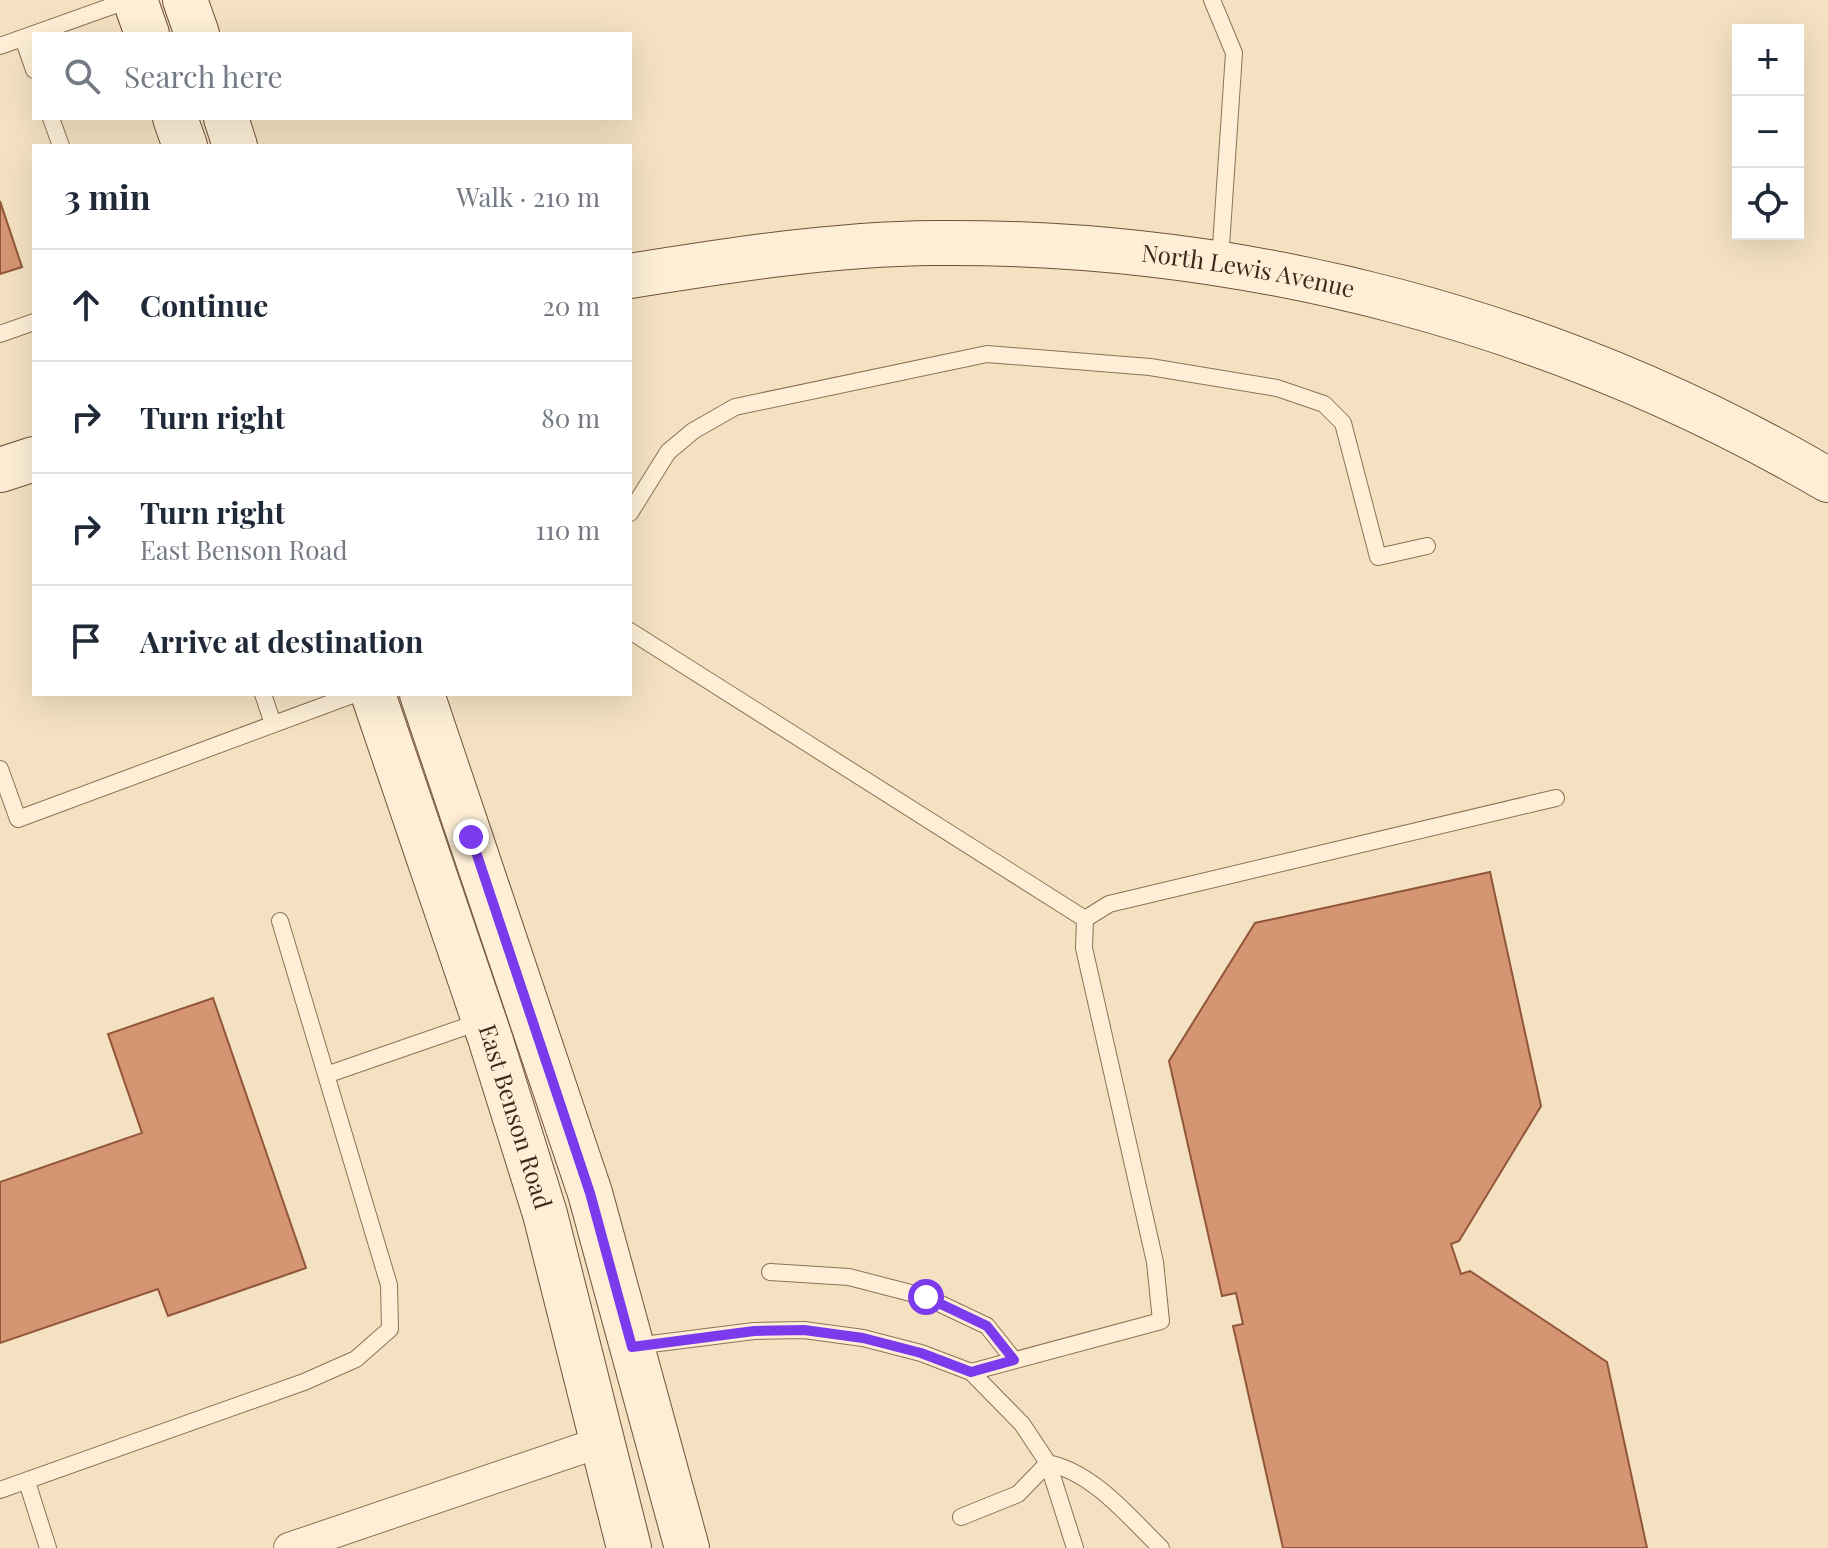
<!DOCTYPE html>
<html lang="en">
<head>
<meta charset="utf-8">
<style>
	body { margin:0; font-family:"Playfair Display",serif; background:#f2f2f3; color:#1f2937 }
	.controls { position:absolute; right:24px; top:24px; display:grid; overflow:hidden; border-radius:0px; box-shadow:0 8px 32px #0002 }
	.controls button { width:72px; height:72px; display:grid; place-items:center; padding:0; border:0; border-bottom:2px solid #e0e1e3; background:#fff; color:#1f2937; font:40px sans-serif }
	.stop { position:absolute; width:24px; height:24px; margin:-18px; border:6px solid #7c3aed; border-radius:50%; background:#fff }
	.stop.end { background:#7c3aed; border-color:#fff; box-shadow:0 2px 8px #0008 }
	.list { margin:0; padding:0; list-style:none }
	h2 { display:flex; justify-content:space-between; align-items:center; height:104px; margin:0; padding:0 32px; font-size:34px }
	h2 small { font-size:26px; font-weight:400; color:#747a83 }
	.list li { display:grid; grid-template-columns:52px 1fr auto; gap:24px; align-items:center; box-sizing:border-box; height:112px; padding:0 32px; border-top:2px solid #e0e1e3 }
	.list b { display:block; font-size:30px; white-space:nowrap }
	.list p { margin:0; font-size:26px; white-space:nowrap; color:#747a83 }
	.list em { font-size:26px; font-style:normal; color:#747a83 }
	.icon { flex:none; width:44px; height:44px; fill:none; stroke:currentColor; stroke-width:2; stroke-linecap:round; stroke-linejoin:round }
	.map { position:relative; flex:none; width:1828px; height:1548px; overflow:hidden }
	.search { position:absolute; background:#fff; box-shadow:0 8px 32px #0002; left:32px; top:32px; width:600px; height:88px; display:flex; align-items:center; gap:20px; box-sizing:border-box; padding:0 28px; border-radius:0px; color:#747a83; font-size:30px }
	.panel { position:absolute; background:#fff; box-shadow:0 8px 32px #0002; left:32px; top:144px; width:600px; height:552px; border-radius:0px }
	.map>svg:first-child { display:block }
	.building { fill:#d69572; stroke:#915639; stroke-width:2 }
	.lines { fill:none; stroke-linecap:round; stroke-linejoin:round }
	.lane-casing { stroke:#8f7156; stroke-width:18 }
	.street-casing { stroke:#8f7156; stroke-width:32 }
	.secondary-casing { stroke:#715139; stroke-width:46 }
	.lane { stroke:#fdeed5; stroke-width:16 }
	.street { stroke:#fdeed5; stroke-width:30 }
	.secondary { stroke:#fdeed5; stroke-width:44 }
	.route { stroke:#7c3aed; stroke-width:10 }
	.labels { text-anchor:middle; stroke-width:8; stroke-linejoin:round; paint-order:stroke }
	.street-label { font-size:24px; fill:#3d2a1c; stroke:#f9ebd1 }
</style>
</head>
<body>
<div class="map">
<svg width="1828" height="1548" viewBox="0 0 1828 1548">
	<rect width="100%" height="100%" fill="#f3e1c1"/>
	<path class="building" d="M0,201L22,267L0,274Z
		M1490,872L1541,1106L1459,1241L1451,1244L1461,1274L1470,1271L1607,1362L1647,1548H1283L1233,1326L1243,1324L1236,1293L1222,1296L1169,1061L1255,923Z
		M213,998L306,1268L168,1316L158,1289L0,1343V1182L142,1133L108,1034Z"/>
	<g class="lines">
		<g class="lane-casing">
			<path id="lane" d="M1212,0L1234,53L1220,261
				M23,38L34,70
				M0,46L129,0
				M51,118L61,146
				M0,334L34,322
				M630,513L668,452L693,431L735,407L987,354L1150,367L1277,388L1324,404L1343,423L1378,557L1427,546
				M630,631L1085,919
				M263,694L273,724
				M0,769L18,819L355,694
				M326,1075L482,1021
				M770,1272L849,1277L926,1297L987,1326L1014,1360
				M635,1346L754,1331L804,1330L863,1338L921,1353L971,1372L1161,1321L1155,1262L1084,948L1085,919L1109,904L1556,798
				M27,1482L48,1548
				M0,1490L304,1382L356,1359L390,1329L389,1285L280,921
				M961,1517L1018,1494L1048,1463L1022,1424L971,1372
				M1075,1548L1048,1463C1094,1473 1128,1516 1161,1548"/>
		</g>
		<g class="street-casing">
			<path id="street" d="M289,1548L604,1441"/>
		</g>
		<g class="secondary-casing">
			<g id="secondary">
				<path d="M135,0L147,34"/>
				<path d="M185,0L197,34"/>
				<path d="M175,118L185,146"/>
				<path d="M226,118L235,146"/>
				<path id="s1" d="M630,276C730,260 832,244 934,243C1247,240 1558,322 1828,480"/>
				<path d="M0,470L34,459"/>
				<path id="s2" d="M373,694L490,1038L545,1214L629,1548"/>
				<path d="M422,694L590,1193L687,1548"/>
			</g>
		</g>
		<use href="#lane" class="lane"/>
		<use href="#street" class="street"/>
		<use href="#secondary" class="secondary"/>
	</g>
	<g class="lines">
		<path class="route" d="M471,837L590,1193L632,1347L754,1331L804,1330L863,1338L921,1353L971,1372L1014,1360L987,1326L926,1297"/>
	</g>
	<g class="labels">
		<g class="street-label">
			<text dy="8" stroke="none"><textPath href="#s1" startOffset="622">North Lewis Avenue</textPath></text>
			<text dy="8" stroke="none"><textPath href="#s2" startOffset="446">East Benson Road</textPath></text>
		</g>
	</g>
</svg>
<div class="controls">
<button>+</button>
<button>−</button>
<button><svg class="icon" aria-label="locate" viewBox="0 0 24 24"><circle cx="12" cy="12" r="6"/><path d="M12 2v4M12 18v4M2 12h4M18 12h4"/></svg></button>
</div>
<div class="stop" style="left:926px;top:1297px"></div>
<div class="stop end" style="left:471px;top:837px"></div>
<div class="search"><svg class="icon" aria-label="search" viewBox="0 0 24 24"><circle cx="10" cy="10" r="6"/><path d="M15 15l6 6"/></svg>Search here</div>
<section class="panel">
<h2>3 min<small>Walk · 210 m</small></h2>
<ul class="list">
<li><svg class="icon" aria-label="ahead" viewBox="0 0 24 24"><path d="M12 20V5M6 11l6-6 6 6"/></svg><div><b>Continue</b></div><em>20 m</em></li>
<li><svg class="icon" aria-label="right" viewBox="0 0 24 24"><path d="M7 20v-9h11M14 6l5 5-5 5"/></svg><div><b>Turn right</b></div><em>80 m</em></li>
<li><svg class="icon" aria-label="right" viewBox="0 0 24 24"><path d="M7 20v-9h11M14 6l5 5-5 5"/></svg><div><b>Turn right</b><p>East Benson Road</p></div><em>110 m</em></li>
<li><svg class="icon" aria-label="arrive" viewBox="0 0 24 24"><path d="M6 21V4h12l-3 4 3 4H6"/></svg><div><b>Arrive at destination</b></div></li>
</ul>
</section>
</div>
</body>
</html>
